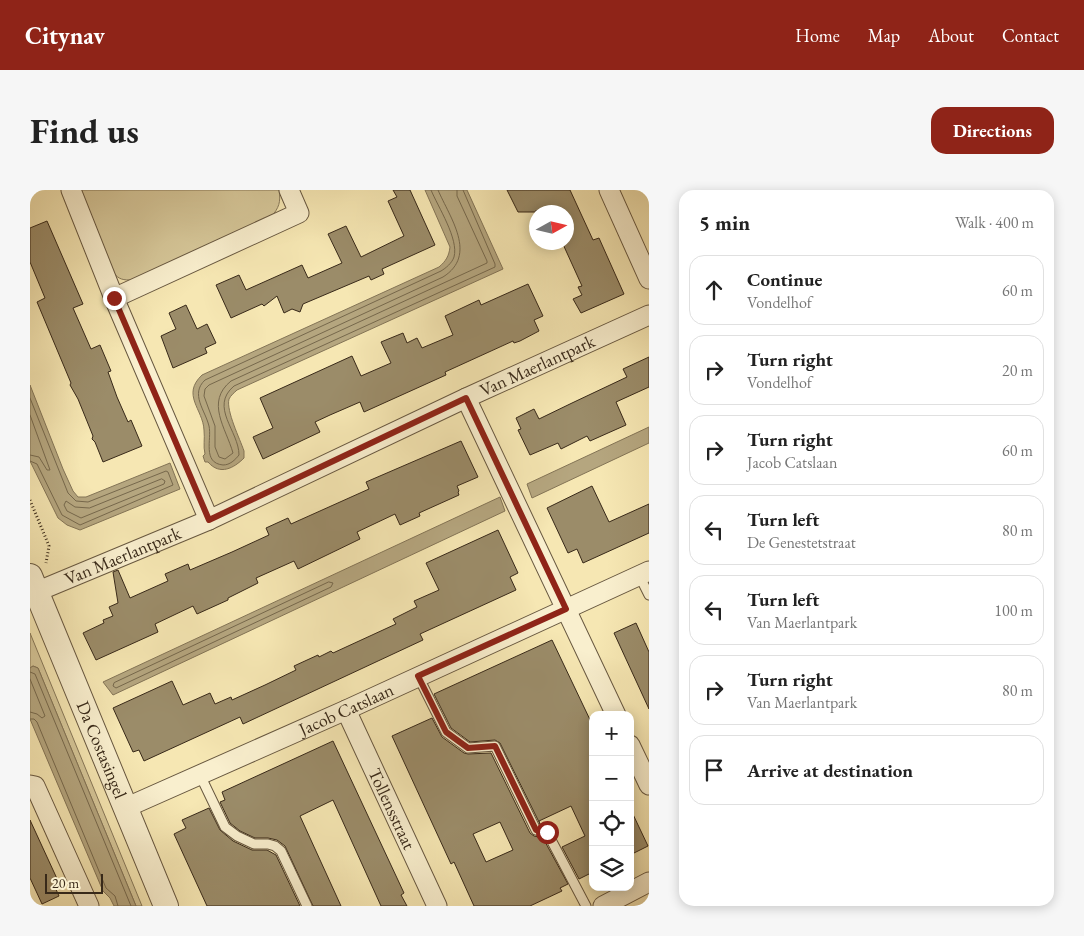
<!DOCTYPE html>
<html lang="en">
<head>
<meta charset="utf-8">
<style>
	body { margin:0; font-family:"EB Garamond",serif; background:#f6f6f6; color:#222 }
	.controls { position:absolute; right:15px; bottom:15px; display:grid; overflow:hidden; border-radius:10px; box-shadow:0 2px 12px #0003 }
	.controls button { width:45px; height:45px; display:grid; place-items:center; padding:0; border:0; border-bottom:1px solid #e0e0e0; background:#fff; color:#222; font:25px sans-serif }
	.compass { position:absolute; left:499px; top:15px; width:45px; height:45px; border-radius:50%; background:#fff; box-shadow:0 2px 12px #0003; rotate:82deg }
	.scale { position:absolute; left:15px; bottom:12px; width:58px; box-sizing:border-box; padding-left:5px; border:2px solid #382919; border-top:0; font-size:14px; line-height:18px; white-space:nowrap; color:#382919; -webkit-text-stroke:4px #f9efce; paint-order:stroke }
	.stop { position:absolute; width:15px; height:15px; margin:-11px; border:4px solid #8f2418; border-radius:50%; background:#fff }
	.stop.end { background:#8f2418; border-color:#fff; box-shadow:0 1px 5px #0008 }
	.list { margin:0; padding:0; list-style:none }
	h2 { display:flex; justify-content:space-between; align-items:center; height:65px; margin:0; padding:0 20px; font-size:21px }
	h2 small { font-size:16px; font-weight:400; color:#767676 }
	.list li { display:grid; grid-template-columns:32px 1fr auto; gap:15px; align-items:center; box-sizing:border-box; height:70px; margin:0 10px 10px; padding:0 10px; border:1px solid #e0e0e0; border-radius:15px }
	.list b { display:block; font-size:19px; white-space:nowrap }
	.list p { margin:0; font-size:16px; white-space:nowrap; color:#767676 }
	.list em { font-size:16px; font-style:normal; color:#767676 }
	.icon { flex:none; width:28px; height:28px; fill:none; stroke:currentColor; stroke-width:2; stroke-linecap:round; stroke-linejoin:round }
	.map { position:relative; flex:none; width:619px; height:716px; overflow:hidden; border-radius:15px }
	header { display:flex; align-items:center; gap:30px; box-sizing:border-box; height:70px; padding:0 25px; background:#8f2418; color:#fff }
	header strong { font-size:24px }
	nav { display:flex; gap:28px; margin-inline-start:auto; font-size:18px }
	.intro { display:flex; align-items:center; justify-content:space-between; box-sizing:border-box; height:120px; padding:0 30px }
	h1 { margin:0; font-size:35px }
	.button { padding:12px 22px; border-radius:15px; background:#8f2418; color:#fff; font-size:18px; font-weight:700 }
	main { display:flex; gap:30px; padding:0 30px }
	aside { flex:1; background:#fff; border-radius:15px; box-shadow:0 2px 12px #0003 }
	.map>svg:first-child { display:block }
	.green { fill:#d6c799; stroke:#877859 }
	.water { fill:#b5a67f; stroke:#837456 }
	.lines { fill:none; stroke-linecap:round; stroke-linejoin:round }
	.shore { stroke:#76684c; stroke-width:1 }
	.building { fill:#9b8c69; stroke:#382919; fill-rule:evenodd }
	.service-casing { stroke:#685840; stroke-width:11 }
	.minor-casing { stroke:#685840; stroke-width:21 }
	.tertiary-casing { stroke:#685840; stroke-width:26 }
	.path { stroke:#382919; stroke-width:3; stroke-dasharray:1 2.5; stroke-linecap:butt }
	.service { stroke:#f9efce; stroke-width:9 }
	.minor { stroke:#f9efce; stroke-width:19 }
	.tertiary { stroke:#f9efce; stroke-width:24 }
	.route { stroke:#8f2418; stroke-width:6 }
	.labels { text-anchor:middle; stroke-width:5; stroke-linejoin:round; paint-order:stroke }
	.street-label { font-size:18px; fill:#382919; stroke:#f9efce }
</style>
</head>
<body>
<header>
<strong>Citynav</strong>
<nav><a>Home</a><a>Map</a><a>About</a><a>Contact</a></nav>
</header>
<div class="intro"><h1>Find us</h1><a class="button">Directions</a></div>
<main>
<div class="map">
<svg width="619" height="716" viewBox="0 0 619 716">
	<rect width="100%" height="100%" fill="#f6e7b3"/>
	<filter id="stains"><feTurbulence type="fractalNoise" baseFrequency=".004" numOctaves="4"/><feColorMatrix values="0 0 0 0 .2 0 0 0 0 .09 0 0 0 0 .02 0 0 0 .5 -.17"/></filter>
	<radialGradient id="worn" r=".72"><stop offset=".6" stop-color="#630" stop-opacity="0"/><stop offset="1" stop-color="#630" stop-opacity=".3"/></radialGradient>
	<path class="green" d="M49,0H249C251,12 249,18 241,27L103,90C93,90 89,90 83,82Z
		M0,443L112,716H106L8,478L3,476L0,478Z"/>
	<path class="water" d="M395,0H437L473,79L207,200C204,203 201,205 199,209C196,221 210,249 214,261V268C204,278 190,286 178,272H175L173,266L175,264C173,256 175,249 174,240C173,219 151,205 172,185L409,77C416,71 419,66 420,57Z
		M0,195L33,279L43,301L48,307H56L140,273L150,299L50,340L37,335L28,328L0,271Z
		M619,237V253L502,308L497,294Z
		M470,307L475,321L83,505L73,492Z
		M3,476L8,478L106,716H84L80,708L73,701L0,529V478Z"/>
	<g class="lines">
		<path class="shore" d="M401,0C408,17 429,49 424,67C422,73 416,78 411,81L175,190C160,204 175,220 179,236C182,249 172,273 193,275C200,275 205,270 209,265C209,241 179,217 204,196L465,77V74L433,0
			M408,0C420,28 448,65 413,87L179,195L175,199L174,206L185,236V257L189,267L195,269L203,263C196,238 175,212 201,191L457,73V71L427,6V0
			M0,208L38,303L46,311L58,312L136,281L138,282L143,295L50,335L32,325L7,274L0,271
			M0,225L20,280H17L9,267L0,265
			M132,289L135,291L134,294L51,328L37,321L34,315L36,311L45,317L59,318Z
			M299,392L303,393L301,397L86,498L83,496L84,493Z
			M0,482L5,484L101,716
			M0,489L15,526L12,528L7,524L0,522
			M0,529H4L7,532L76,698L85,706L88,716"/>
	</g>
	<path class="building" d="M363,0H380L405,55L352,79L354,84L341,90L339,86L273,114L270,122L262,119L254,123L247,106L234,116L232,114L201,128L186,95L209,85L216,100L272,75L278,88L312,73L298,44L316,36L331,67L374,46L358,11L367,7Z
		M477,0H540L563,50L569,48L594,104L551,123L543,109L552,105L548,97L552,96L532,52H536V22H508L506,20V22H488Z
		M17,31L53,114L43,118L61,159L70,155L81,181L78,182L87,207L98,232L101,230L112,256L73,272L65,252L62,249L63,246L48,209L40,195L41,193L7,112L15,108L0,72V38Z
		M498,94L513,126L504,130L509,141L490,151L484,153L483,151L415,182L416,185L334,222L330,212L300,225L285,232L290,242L233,269L223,247L243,238L230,208L322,166L331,186L361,173L351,152L373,143L377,153L387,148L392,158L423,145L415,126L449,110L451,115Z
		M156,115L167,139L177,134L186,153L175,158L177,163L143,178L131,146L146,139L139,123Z
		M619,167V197L586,212L596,235L560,251L557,246L531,259L528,253L500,265L488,240L491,239L486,228L504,219L509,229L542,213L597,187L593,179Z
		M431,251L448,287L427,296L429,301L428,302L429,305L389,323L390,326L370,335L365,324L327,342L330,349L268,379L264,371L226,388L228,393L198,408V410L167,424L163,416L125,434L128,442L66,470L53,443L74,433L73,430L83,426L79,417L88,413L83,382L88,380L100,408L138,391L135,384L158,374L160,380L202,362L239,345L236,338L258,328L261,334L339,299L336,292Z
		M562,296L579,332L619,314V343L553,373L547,359L538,363L517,318Z
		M468,340L488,383L480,387L486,400L390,444L393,450L213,534L210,527L114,571L109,560L103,562L83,518L142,491L153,515L180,503L185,514L201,507L202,510L235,495L266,480L264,476L288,465L289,467L301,461L303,463L366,434L363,429L387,417L384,411L409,400L396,373Z
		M606,433L619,462V519L584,443Z
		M522,450L563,536V682L549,689L532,657L555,646L541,616L509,631L510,634L470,553L465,550L440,552L421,538L404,504Z
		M402,528L412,547L434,563L438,564L461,563L500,643L504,646L513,648L538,694L530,698L532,701L500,716H444L424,672L421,674L362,546ZM470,632L483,660L456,672L443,644Z
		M303,551L374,703L371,705L377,716H351L303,610L270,626L311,716H283L255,656L247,650L238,648H225L210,641L200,633L190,612L195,610L192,602Z
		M179,618L190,640L203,651L222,660H237L246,665L270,716H177L144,644L156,638L152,630Z
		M600,618L618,656L600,665Z
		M0,630L29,693L24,695L29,706L12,714L0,688Z"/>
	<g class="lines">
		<g class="service-casing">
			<path id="service" d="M609,385L619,405
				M388,486L416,542L438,558L465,556L506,640L517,642L556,716
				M170,585L195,637L207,646L224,654H238L245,656L251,661L277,716"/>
		</g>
		<g class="minor-casing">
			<g id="minor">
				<path d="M41,0L84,108L179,330"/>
				<path d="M579,0L619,89"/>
				<path d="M84,108L269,23L259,0"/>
				<path d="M436,208L586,525"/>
				<path id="s1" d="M6,402L179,330L436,208L619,125"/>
				<path id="s2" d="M316,520L407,716"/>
				<path d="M600,555L619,595"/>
				<path d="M0,595L5,596L59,716"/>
				<path id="s3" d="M95,618L316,520L619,381"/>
				<path d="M573,716L619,692"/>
			</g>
		</g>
		<g class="tertiary-casing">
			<g id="tertiary">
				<path id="s4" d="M0,386L136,716"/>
			</g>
		</g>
		<path class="path" d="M0,310L19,356L16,373"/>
		<use href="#service" class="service"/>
		<use href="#minor" class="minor"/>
		<use href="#tertiary" class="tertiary"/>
	</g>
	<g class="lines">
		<path class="route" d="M84,108L179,330L436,208L536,419L388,486L416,542L438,558L465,556L506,640L517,642"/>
	</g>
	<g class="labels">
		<g class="street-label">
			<text dy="6" stroke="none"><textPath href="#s1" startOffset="550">Van Maerlantpark</textPath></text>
			<text dy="6" stroke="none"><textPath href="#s1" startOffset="94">Van Maerlantpark</textPath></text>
			<text dy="6" stroke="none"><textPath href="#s3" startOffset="242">Jacob Catslaan</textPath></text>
			<text dy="6" stroke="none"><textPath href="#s4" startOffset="188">Da Costasingel</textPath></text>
			<text dy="6" stroke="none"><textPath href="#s2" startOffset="109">Tollensstraat</textPath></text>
		</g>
	</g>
	<rect width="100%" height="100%" filter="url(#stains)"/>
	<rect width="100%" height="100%" fill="url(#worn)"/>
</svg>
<div class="controls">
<button>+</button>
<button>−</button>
<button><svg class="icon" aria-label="locate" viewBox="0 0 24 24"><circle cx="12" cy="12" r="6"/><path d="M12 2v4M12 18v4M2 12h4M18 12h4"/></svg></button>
<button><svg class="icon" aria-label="layers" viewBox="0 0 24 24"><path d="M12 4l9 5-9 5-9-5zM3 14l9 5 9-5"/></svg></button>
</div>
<svg class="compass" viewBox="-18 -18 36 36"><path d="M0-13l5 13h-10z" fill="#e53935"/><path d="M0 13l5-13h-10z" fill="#767676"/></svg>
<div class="scale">20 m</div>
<div class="stop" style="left:517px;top:642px"></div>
<div class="stop end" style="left:84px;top:108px"></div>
</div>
<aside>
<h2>5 min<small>Walk · 400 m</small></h2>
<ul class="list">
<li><svg class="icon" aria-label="ahead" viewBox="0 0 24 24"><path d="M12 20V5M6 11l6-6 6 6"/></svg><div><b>Continue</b><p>Vondelhof</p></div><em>60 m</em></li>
<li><svg class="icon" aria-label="right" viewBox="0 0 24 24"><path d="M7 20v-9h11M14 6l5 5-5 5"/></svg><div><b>Turn right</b><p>Vondelhof</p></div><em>20 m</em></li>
<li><svg class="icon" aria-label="right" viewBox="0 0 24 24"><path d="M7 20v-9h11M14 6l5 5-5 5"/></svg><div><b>Turn right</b><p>Jacob Catslaan</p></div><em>60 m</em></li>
<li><svg class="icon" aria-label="left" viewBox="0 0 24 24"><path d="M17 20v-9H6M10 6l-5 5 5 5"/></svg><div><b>Turn left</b><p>De Genestetstraat</p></div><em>80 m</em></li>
<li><svg class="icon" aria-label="left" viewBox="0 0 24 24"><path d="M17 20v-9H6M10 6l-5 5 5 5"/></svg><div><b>Turn left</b><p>Van Maerlantpark</p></div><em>100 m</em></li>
<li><svg class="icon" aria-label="right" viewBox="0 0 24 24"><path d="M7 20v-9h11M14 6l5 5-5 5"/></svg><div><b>Turn right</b><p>Van Maerlantpark</p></div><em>80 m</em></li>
<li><svg class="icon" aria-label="arrive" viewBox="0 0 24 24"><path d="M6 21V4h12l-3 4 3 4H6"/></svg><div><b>Arrive at destination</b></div></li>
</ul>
</aside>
</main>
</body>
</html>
